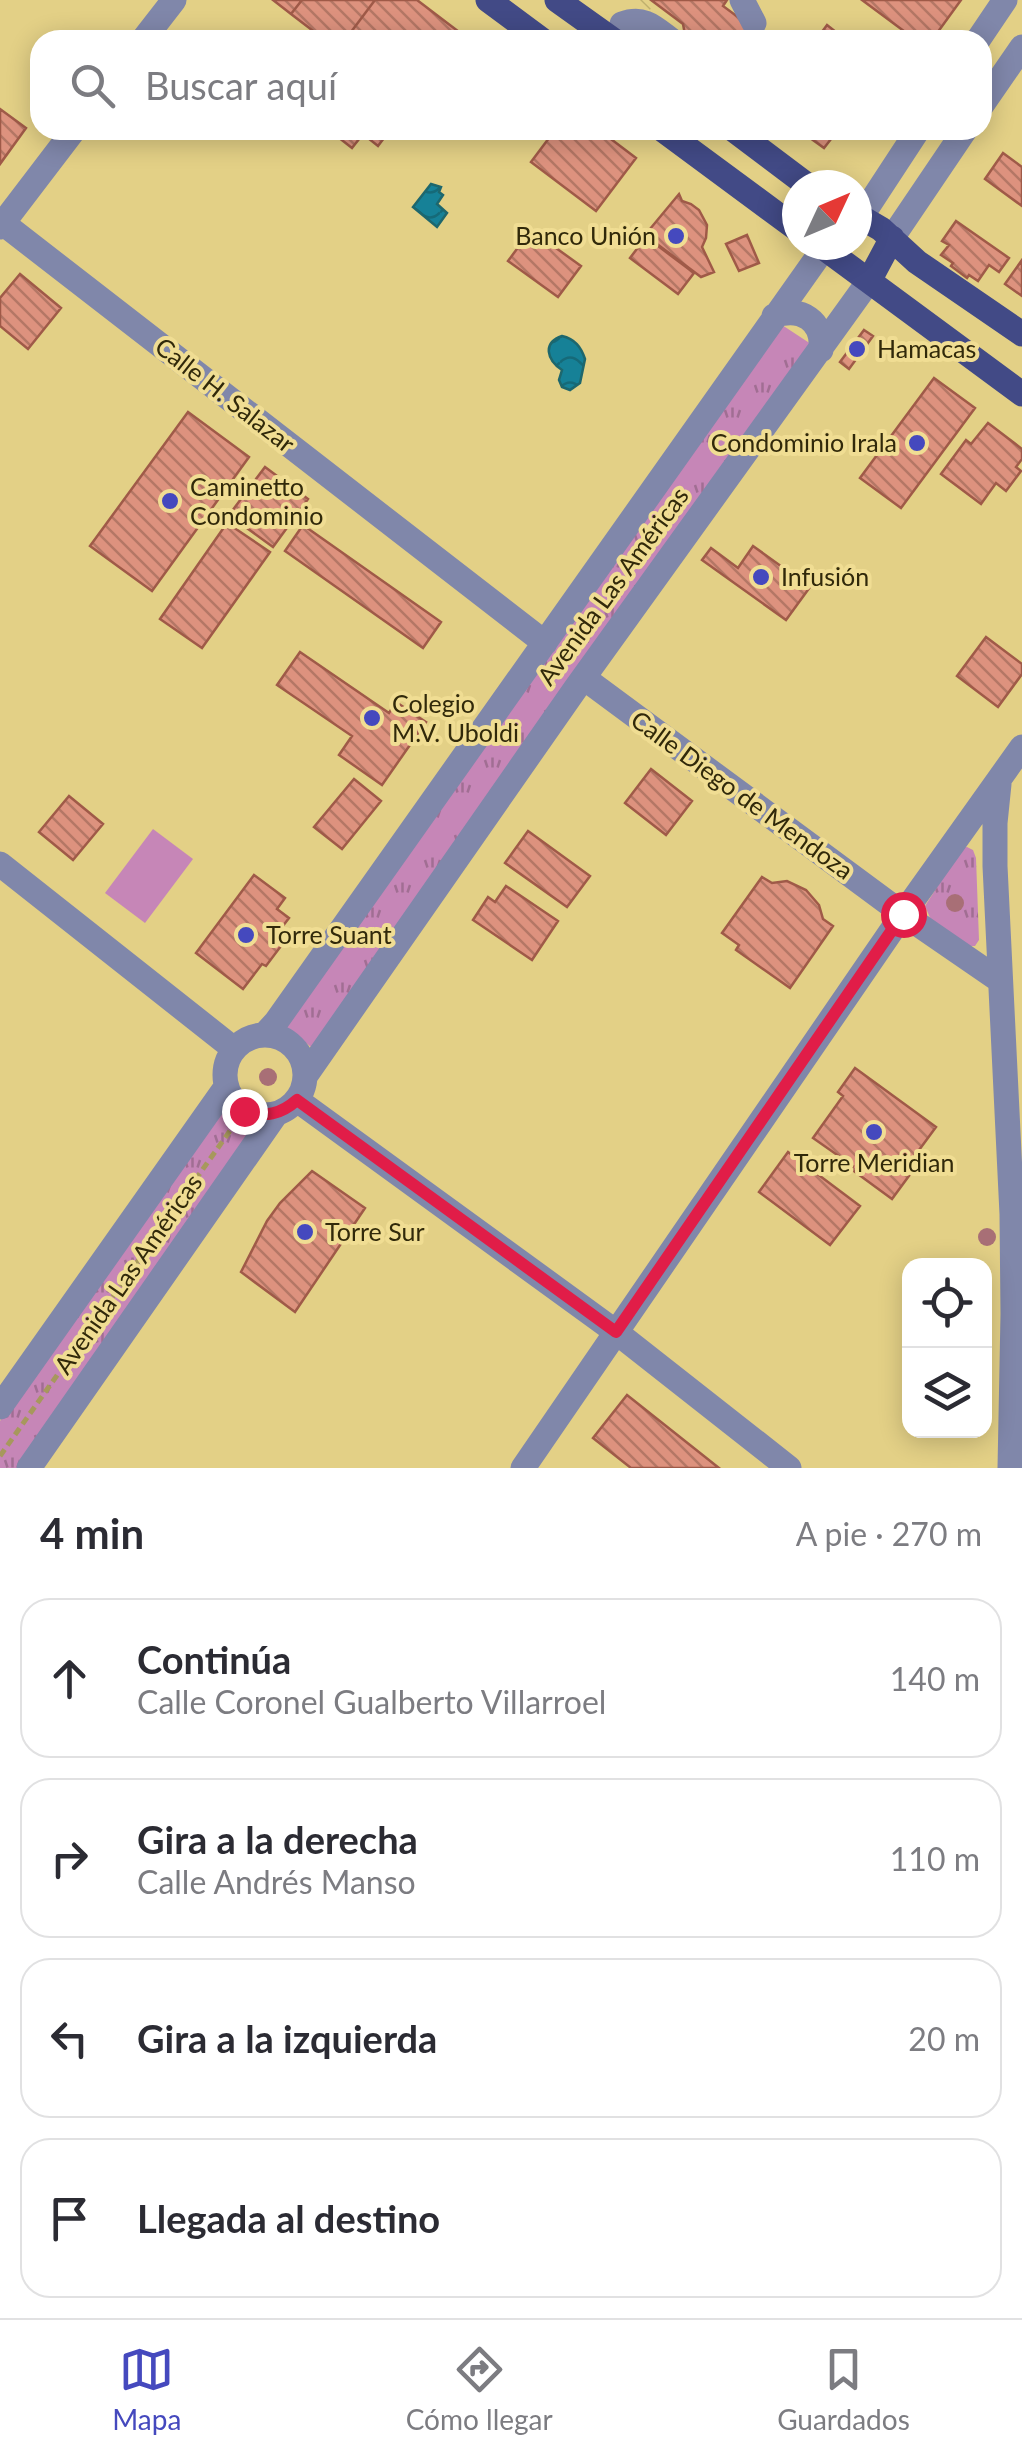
<!DOCTYPE html>
<html lang="es">
<head>
<meta charset="utf-8">
<style>
	body { margin:0; font-family:Lato,sans-serif; background:#f2f2f3; color:#2b2b33 }
	.controls { position:absolute; right:30px; bottom:30px; display:grid; overflow:hidden; border-radius:20px; box-shadow:0 5px 25px #0003 }
	.controls button { width:90px; height:90px; display:grid; place-items:center; padding:0; border:0; border-bottom:2px solid #e1e1e2; background:#fff; color:#2b2b33; font:50px sans-serif }
	.compass { position:absolute; left:782px; top:170px; width:90px; height:90px; border-radius:50%; background:#fff; box-shadow:0 5px 25px #0003; rotate:46deg }
	.stop { position:absolute; width:30px; height:30px; margin:-22px; border:8px solid #e11d48; border-radius:50%; background:#fff }
	.stop.end { background:#e11d48; border-color:#fff; box-shadow:0 2px 10px #0008 }
	.list { margin:0; padding:0; list-style:none }
	h2 { display:flex; justify-content:space-between; align-items:center; height:130px; margin:0; padding:0 40px; font-size:42px }
	h2 small { font-size:32px; font-weight:400; color:#7c7c81 }
	.list li { display:grid; grid-template-columns:65px 1fr auto; gap:30px; align-items:center; box-sizing:border-box; height:160px; margin:0 20px 20px; padding:0 20px; border:2px solid #e1e1e2; border-radius:30px }
	.list b { display:block; font-size:38px; white-space:nowrap }
	.list p { margin:0; font-size:32px; white-space:nowrap; color:#7c7c81 }
	.list em { font-size:32px; font-style:normal; color:#7c7c81 }
	.icon { flex:none; width:55px; height:55px; fill:none; stroke:currentColor; stroke-width:2; stroke-linecap:round; stroke-linejoin:round }
	.map { position:relative; flex:none; width:1022px; height:1468px; overflow:hidden }
	.search { position:absolute; background:#fff; box-shadow:0 5px 25px #0003; left:30px; right:30px; top:30px; height:110px; display:flex; align-items:center; gap:25px; box-sizing:border-box; padding:0 35px; border-radius:30px; color:#7c7c81; font-size:38px }
	.sheet { height:850px; background:#fff }
	nav { display:flex; justify-content:space-around; align-items:center; box-sizing:border-box; height:140px; border-top:2px solid #e1e1e2; background:#fff; font-size:28px; color:#7c7c81 }
	nav a { display:grid; justify-items:center; gap:5px }
	nav .on { color:#4549be }
	.map>svg:first-child { display:block }
	.grass { fill:url(#grass-tufts) }
	.garden { fill:#c686b7 }
	.water { fill:url(#water-waves); stroke:#1e676d; stroke-width:2.5 }
	.building { fill:url(#building-back-hatch); stroke:#9f5a48; stroke-width:2.5 }
	.lines { fill:none; stroke-linecap:round; stroke-linejoin:round }
	.minor-tunnel { stroke:#bfaf6d; stroke-width:25; stroke-dasharray:25 12; stroke-linecap:butt }
	.path { stroke:#a7985c; stroke-width:5; stroke-dasharray:8 5; stroke-linecap:butt }
	.minor { stroke:#8087aa; stroke-width:25 }
	.major { stroke:#424a86; stroke-width:25 }
	.tree { fill:#a86f76 }
	.route { stroke:#e11d48; stroke-width:12 }
	.poi-dot { fill:#4549be; stroke:#f0dd93; stroke-width:4 }
	.labels { text-anchor:middle; stroke-width:8; stroke-linejoin:round; paint-order:stroke }
	.poi-label { font-size:25px; fill:#31290a; stroke:#f0dd93; text-anchor:start }
	.street-label { font-size:25px; fill:#31290a; stroke:#f0dd93 }
</style>
</head>
<body>
<div class="map">
<svg width="1022" height="1468" viewBox="0 0 1022 1468">
	<defs>
		<pattern id="grass-tufts" width="24" height="20" patternUnits="userSpaceOnUse" patternTransform="scale(2.5)"><rect width="24" height="20" fill="#c686b7"/><path d="M3 7l-1-3M5 7V3M7 7l1-3M15 17l-1-3M17 17v-4M19 17l1-3" fill="none" stroke="#a16e93"/></pattern>
		<pattern id="water-waves" width="16" height="10" patternUnits="userSpaceOnUse" patternTransform="scale(2.5)"><rect width="16" height="10" fill="#168197"/><path d="M0 5q4-4 8 0t8 0" fill="none" stroke="#156a79"/></pattern>
		<pattern id="building-back-hatch" width="6" height="6" patternUnits="userSpaceOnUse" patternTransform="scale(2.5)"><rect width="6" height="6" fill="#dd927e"/><path d="M-1 5l2 2M0 0l6 6M5-1l2 2" fill="none" stroke="#b47765"/></pattern>
	</defs>
	<rect width="100%" height="100%" fill="#e3d086"/>
	<path class="grass" d="M779,323L814,346L316,1051L295,1034L281,1028Z
		M967,847L973,850L976,858L979,940L975,946H967L931,920L925,906L962,848Z
		M226,1101L240,1116L260,1127L18,1468H0V1421Z"/>
	<path class="garden" d="M153,829L193,859L145,923L105,893Z"/>
	<path class="water" d="M431,184L441,187L439,192L443,195L437,204L447,213L437,227L413,207Z
		M562,336C575,339 581,347 585,359L580,383L570,390L562,387L559,380L562,370C547,360 542,343 562,336Z"/>
	<path class="building" d="M273,0H302L291,14Z
		M302,0H375L345,40H325L291,14Z
		M375,0H417L463,35L459,40H345Z
		M651,0H727L723,6L765,37L763,40H686L683,24Z
		M862,0H961L932,40H916Z
		M827,25L846,40H816Z
		M0,109L26,128L0,164Z
		M329,130H390L378,146L363,134L352,148Z
		M555,130H599L636,158L596,211L531,162Z
		M799,130H838L824,148Z
		M1003,153L1022,167V206L985,179Z
		M679,194L682,201L691,204L699,210L707,225L706,238L702,247L714,272L701,277L645,235Z
		M956,221L1009,258L999,272L989,265L978,281L969,275L967,278L951,266L953,263L941,255L949,245L942,241Z
		M531,230L581,266L558,297L508,261Z
		M747,235L759,263L739,271L726,244Z
		M646,237L694,273L678,294L630,258Z
		M1022,260V296L1005,284Z
		M20,274L61,308L28,349L0,326V298Z
		M864,330L873,336L849,369L840,362Z
		M934,378L975,408L901,508L860,478Z
		M188,412L249,457L152,591L90,546Z
		M988,423L1022,449V459L1016,467L1021,471L1006,491L996,483L981,504L941,474L966,440L971,444Z
		M265,467L308,499L273,547L229,515Z
		M227,523L270,552L202,648L160,619Z
		M303,525L441,622L423,648L285,551Z
		M753,546L810,587L786,620L702,560L711,548L738,568Z
		M986,637L1022,664V674L998,707L957,676Z
		M300,652L389,713L396,702L426,722L382,785L339,755L352,736L277,685Z
		M651,769L692,801L666,835L625,803Z
		M354,779L381,801L342,849L314,827Z
		M69,796L103,824L73,860L39,832Z
		M528,831L590,876L567,907L505,863Z
		M254,875L285,898L277,909L289,918L279,931L287,938L266,966L262,964L243,989L196,953Z
		M762,877L772,883L787,881L806,890L819,905L823,919L833,926L790,988L736,950L739,945L722,933Z
		M506,886L558,921L532,960L473,920L488,897L495,902Z
		M855,1068L936,1127L908,1165L914,1169L892,1199L851,1169L853,1166L813,1138L843,1096L838,1092Z
		M788,1152L860,1206L830,1245L759,1192Z
		M312,1171L365,1208L295,1312L241,1272L267,1221L280,1203Z
		M627,1395L719,1468H631L593,1438Z"/>
	<g class="lines">
		<path class="minor-tunnel" d="M641,1L642,0"/>
		<path class="path" d="M0,1456L244,1111"/>
		<path class="minor" d="M742,0L754,23
			M622,24C644,16 654,27 671,40
			M143,40L174,0
			M978,40L1005,0
			M982,105L1022,47
			M861,217L918,130
			M0,221L545,643
			M0,227L74,130
			M892,238L965,130
			M774,316C801,306 824,321 821,350
			M584,678L903,914L999,980
			M999,784L995,823V866L1012,1214L1013,1314L1010,1468
			M0,864L234,1049
			M265,1034L276,1022L824,248
			M225 1075a40 40 0 1 1 80 0a40 40 0 1 1-80 0Z
			M306,1075L576,688L869,281
			M297,1100L616,1332L789,1468
			M0,1407L226,1087
			M29,1468L276,1114
			M523,1468L903,914L1022,747"/>
		<path class="major" d="M488,0L542,40
			M557,0L613,40
			M663,130L797,229
			M734,130L807,185
			M857,215L881,229L917,262L1022,334
			M820,245L1022,394
			M869,281L892,238"/>
	</g>
	<g class="tree">
		<circle cx="955" cy="903" r="9"/>
		<circle cx="268" cy="1077" r="9"/>
		<circle cx="987" cy="1237" r="9"/>
	</g>
	<g class="lines">
		<path class="route" d="M244,1111C266,1117 280,1115 297,1100L616,1332L903,914"/>
	</g>
	<g class="poi-dot">
		<circle cx="676" cy="236" r="10"/>
		<circle cx="857" cy="349" r="10"/>
		<circle cx="917" cy="443" r="10"/>
		<circle cx="170" cy="501" r="10"/>
		<circle cx="761" cy="577" r="10"/>
		<circle cx="372" cy="718" r="10"/>
		<circle cx="246" cy="935" r="10"/>
		<circle cx="874" cy="1132" r="10"/>
		<circle cx="305" cy="1232" r="10"/>
	</g>
	<g class="labels">
		<g class="poi-label">
			<text x="656" y="245" text-anchor="end">Banco Unión</text>
			<text x="877" y="358">Hamacas</text>
			<text x="897" y="452" text-anchor="end">Condominio Irala</text>
			<text x="190" y="496">Caminetto<tspan x="190" dy="29">Condominio</tspan></text>
			<text x="781" y="586">Infusión</text>
			<text x="392" y="713">Colegio<tspan x="392" dy="29">M.V. Uboldi</tspan></text>
			<text x="266" y="944">Torre Suant</text>
			<text x="874" y="1172" text-anchor="middle">Torre Meridian</text>
			<text x="325" y="1241">Torre Sur</text>
		</g>
		<g class="street-label">
			<text transform="translate(225 395) rotate(38)" y="9">Calle H. Salazar</text>
			<text transform="translate(613 586) rotate(-54)" y="9">Avenida Las Américas</text>
			<text transform="translate(742 795) rotate(36)" y="9">Calle Diego de Mendoza</text>
			<text transform="translate(128 1274) rotate(-55)" y="9">Avenida Las Américas</text>
		</g>
	</g>
</svg>
<div class="controls">
<button><svg class="icon" aria-label="locate" viewBox="0 0 24 24"><circle cx="12" cy="12" r="6"/><path d="M12 2v4M12 18v4M2 12h4M18 12h4"/></svg></button>
<button><svg class="icon" aria-label="layers" viewBox="0 0 24 24"><path d="M12 4l9 5-9 5-9-5zM3 14l9 5 9-5"/></svg></button>
</div>
<svg class="compass" viewBox="-18 -18 36 36"><path d="M0-13l5 13h-10z" fill="#e53935"/><path d="M0 13l5-13h-10z" fill="#7c7c81"/></svg>
<div class="stop" style="left:903px;top:914px"></div>
<div class="stop end" style="left:244px;top:1111px"></div>
<div class="search"><svg class="icon" aria-label="search" viewBox="0 0 24 24"><circle cx="10" cy="10" r="6"/><path d="M15 15l6 6"/></svg>Buscar aquí</div>
</div>
<section class="sheet">
<h2>4 min<small>A pie · 270 m</small></h2>
<ul class="list">
<li><svg class="icon" aria-label="ahead" viewBox="0 0 24 24"><path d="M12 20V5M6 11l6-6 6 6"/></svg><div><b>Continúa</b><p>Calle Coronel Gualberto Villarroel</p></div><em>140 m</em></li>
<li><svg class="icon" aria-label="right" viewBox="0 0 24 24"><path d="M7 20v-9h11M14 6l5 5-5 5"/></svg><div><b>Gira a la derecha</b><p>Calle Andrés Manso</p></div><em>110 m</em></li>
<li><svg class="icon" aria-label="left" viewBox="0 0 24 24"><path d="M17 20v-9H6M10 6l-5 5 5 5"/></svg><div><b>Gira a la izquierda</b></div><em>20 m</em></li>
<li><svg class="icon" aria-label="arrive" viewBox="0 0 24 24"><path d="M6 21V4h12l-3 4 3 4H6"/></svg><div><b>Llegada al destino</b></div></li>
</ul>
</section>
<nav>
<a class="on"><svg class="icon" aria-label="map" viewBox="0 0 24 24"><path d="M3 6l6-2 6 2 6-2v14l-6 2-6-2-6 2zM9 4v14M15 6v14"/></svg>Mapa</a>
<a><svg class="icon" aria-label="directions" viewBox="0 0 24 24"><path d="M12 3l9 9-9 9-9-9zM9 14v-3h6M13 9l2 2-2 2"/></svg>Cómo llegar</a>
<a><svg class="icon" aria-label="saved" viewBox="0 0 24 24"><path d="M7 4h10v16l-5-4-5 4z"/></svg>Guardados</a>
</nav>
</body>
</html>
